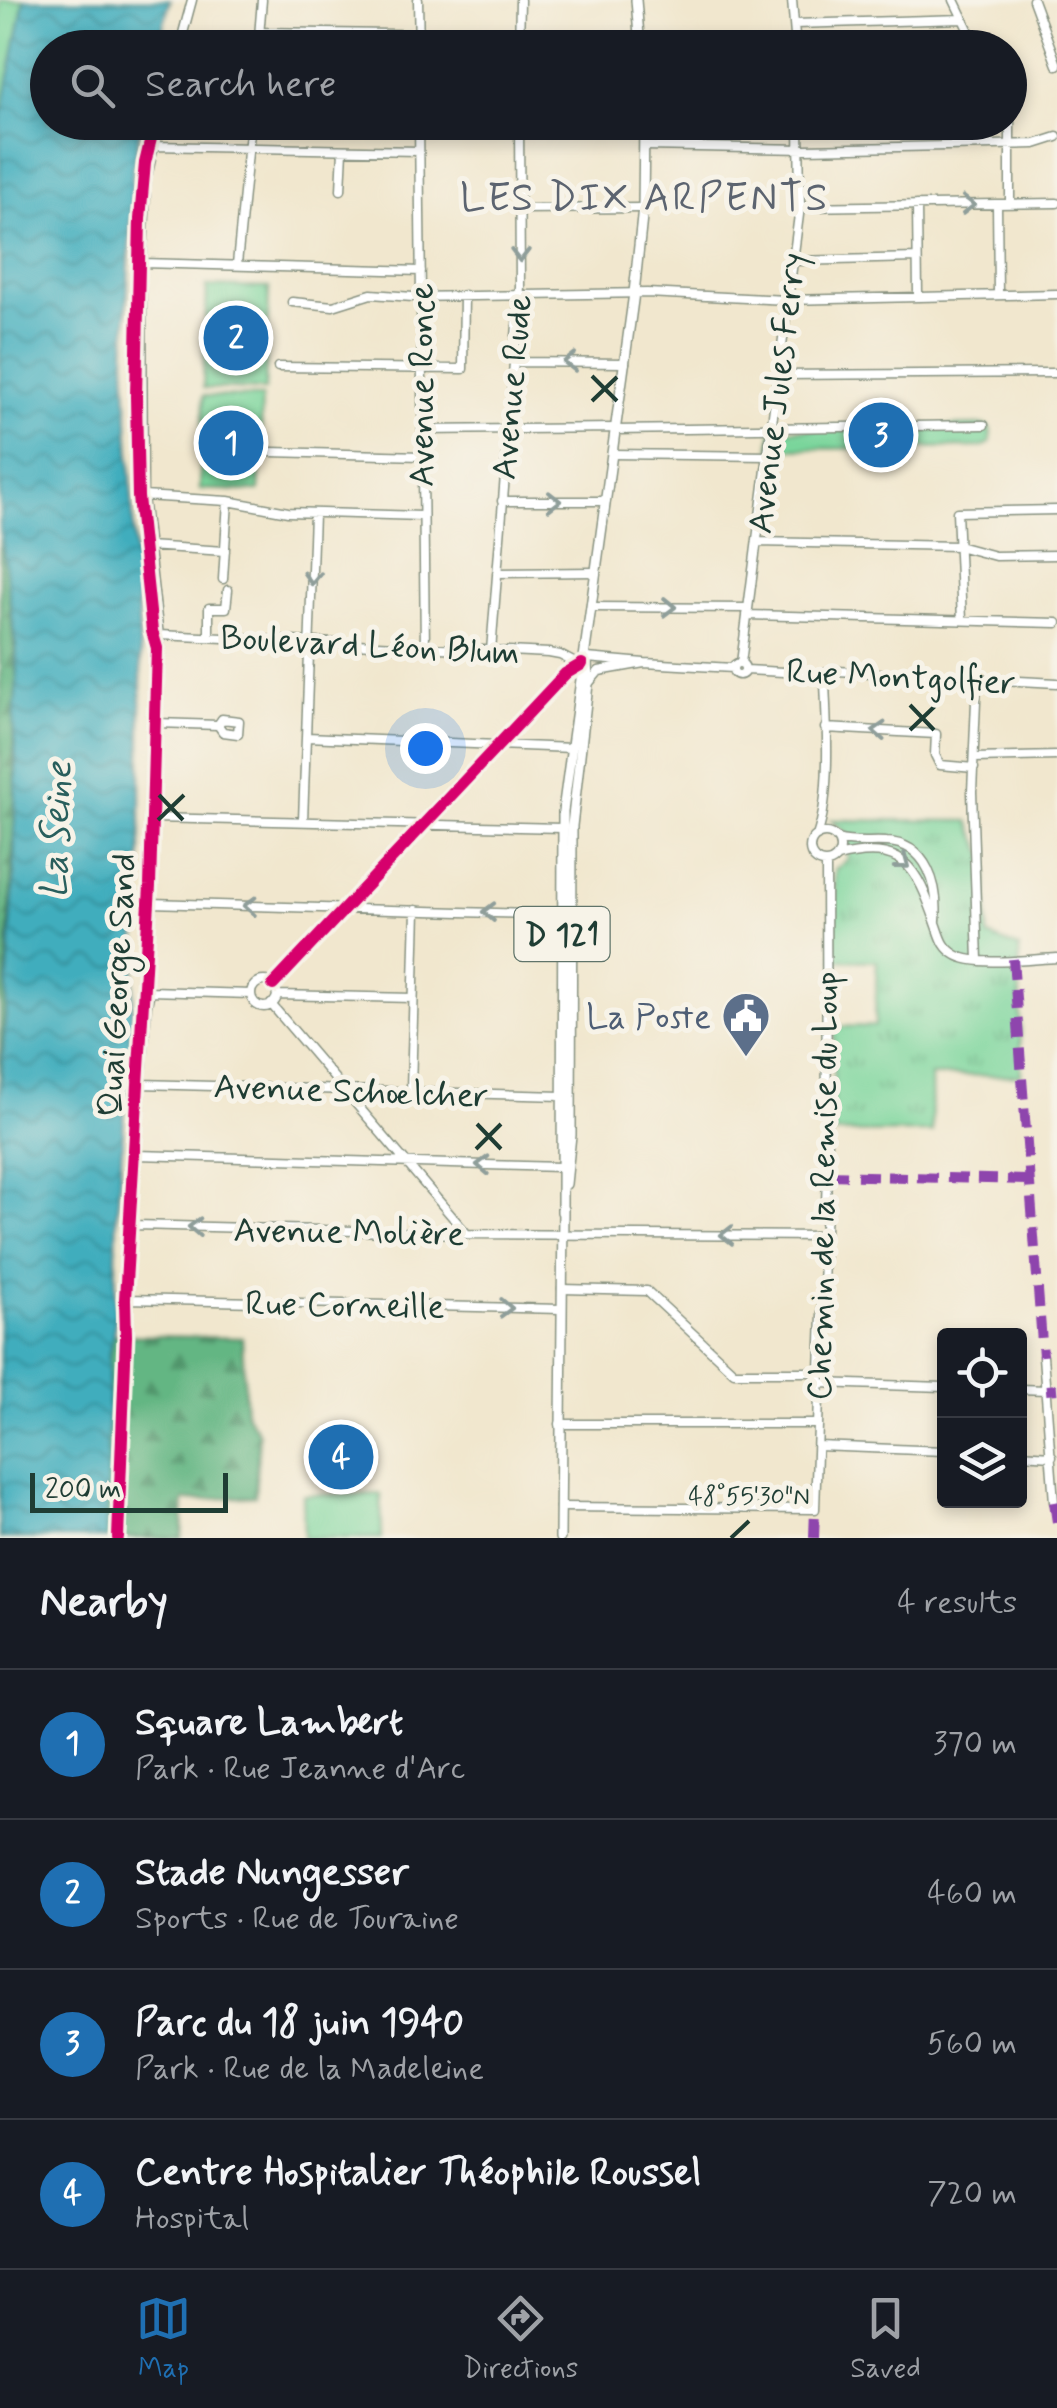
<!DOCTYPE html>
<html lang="en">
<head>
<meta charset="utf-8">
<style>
	body { margin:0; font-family:Mynerve,sans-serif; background:#242831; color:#f1f3f6 }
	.controls { position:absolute; right:30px; bottom:30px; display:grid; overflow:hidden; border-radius:10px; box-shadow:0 5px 15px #0003 }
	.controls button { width:90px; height:90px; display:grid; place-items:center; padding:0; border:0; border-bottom:2px solid #363941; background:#171b24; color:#f1f3f6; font:50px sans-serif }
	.scale { position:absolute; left:30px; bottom:25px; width:198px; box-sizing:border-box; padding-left:10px; border:5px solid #1f3d34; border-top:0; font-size:28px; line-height:35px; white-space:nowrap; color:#1f3d34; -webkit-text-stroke:8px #f7f3e8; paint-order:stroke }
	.you { position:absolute; left:425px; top:748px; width:35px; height:35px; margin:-25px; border:8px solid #fff; border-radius:50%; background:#1a73e8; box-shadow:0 0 0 15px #1a73e833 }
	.badge { display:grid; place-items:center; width:65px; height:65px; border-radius:50%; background:#1f6fb2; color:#fff; font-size:32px; font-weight:700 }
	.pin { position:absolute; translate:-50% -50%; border:5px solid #fff; box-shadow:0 2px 10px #0006 }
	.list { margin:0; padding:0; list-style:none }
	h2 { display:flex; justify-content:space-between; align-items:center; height:130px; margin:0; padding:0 40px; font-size:42px }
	h2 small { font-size:32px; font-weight:400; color:#9ea1a6 }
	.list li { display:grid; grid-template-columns:65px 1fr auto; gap:30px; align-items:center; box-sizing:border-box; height:150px; padding:0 40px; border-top:2px solid #363941 }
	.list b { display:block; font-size:38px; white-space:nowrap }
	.list p { margin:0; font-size:32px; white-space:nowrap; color:#9ea1a6 }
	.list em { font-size:32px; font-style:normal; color:#9ea1a6 }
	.icon { flex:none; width:55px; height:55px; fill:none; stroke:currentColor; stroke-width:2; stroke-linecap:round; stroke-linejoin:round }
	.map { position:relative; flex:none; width:1057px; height:1538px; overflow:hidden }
	.search { position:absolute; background:#171b24; box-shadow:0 5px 15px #0003; left:30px; right:30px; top:30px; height:110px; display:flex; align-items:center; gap:25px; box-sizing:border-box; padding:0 35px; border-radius:55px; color:#9ea1a6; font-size:38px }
	.sheet { height:730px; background:#171b24 }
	nav { display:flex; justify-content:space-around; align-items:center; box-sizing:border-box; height:140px; border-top:2px solid #363941; background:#171b24; font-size:28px; color:#9ea1a6 }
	nav a { display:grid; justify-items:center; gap:5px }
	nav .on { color:#1f6fb2 }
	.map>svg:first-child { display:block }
	.grass { fill:url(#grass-tufts); stroke:#4c8968; stroke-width:2.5 }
	.forest { fill:url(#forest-firs); stroke:#417a5c; stroke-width:2.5 }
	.park { fill:#7ad59b; stroke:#4c8968; stroke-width:2.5 }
	.water { fill:url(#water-waves); stroke:#2f7578; stroke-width:2.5 }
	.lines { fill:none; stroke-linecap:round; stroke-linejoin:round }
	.minor-casing { stroke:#889281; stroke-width:11 }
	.major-casing { stroke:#889281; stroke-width:12 }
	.minor { stroke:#fff; stroke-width:8 }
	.major { stroke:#fff; stroke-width:9 }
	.quiet { stroke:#8e44ad; stroke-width:10; stroke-dasharray:20 10; stroke-linecap:butt }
	.cycleway-casing { stroke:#f7f3e8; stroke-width:19 }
	.cycleway { stroke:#d6006c; stroke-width:12 }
	.oneway { stroke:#8f9e9a }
	.ticks { fill:none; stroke:#1f3d34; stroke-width:4 }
	.labels { text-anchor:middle; stroke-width:10; stroke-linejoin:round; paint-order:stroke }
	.shield { fill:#f7f3e8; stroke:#60746a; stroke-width:2.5 }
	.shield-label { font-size:32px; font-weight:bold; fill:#1f3d34 }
	.street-label { font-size:35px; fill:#1f3d34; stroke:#f7f3e8 }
	.service-label { font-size:35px; fill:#4e5e75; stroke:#f7f3e8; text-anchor:end }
	.water-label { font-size:38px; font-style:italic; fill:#295f5d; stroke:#f7f3e8 }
	.quarter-label { font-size:40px; letter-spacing:2.5px; fill:#5c6470; stroke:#f7f3e8 }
	.ticks-label { font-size:25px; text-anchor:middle; fill:#1f3d34; stroke:#f7f3e8; stroke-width:10; stroke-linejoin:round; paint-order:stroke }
</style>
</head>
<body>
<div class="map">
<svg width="1057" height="1538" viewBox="0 0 1057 1538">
	<defs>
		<pattern id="grass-tufts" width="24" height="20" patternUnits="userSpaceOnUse" patternTransform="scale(2.5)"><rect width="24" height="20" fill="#7ad59b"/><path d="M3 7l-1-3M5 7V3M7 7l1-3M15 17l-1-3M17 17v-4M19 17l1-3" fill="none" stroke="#63ae7f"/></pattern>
		<pattern id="forest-firs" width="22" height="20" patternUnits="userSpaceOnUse" patternTransform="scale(2.5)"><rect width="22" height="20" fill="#63b683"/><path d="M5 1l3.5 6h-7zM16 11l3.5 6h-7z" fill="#51956c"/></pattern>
		<pattern id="water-waves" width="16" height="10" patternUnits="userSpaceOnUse" patternTransform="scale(2.5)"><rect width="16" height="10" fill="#3fadbd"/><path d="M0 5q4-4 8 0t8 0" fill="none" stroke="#348e9a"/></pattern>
	</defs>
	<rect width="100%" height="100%" fill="#f7f3e8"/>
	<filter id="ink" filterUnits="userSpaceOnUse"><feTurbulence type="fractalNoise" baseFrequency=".01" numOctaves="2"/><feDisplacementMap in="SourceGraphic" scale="20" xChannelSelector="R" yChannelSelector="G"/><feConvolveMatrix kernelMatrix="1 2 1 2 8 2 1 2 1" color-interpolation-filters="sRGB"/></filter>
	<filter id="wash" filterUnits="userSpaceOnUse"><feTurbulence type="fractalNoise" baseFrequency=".0048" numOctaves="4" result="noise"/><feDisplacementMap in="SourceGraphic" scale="40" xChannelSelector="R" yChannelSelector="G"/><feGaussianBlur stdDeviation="2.25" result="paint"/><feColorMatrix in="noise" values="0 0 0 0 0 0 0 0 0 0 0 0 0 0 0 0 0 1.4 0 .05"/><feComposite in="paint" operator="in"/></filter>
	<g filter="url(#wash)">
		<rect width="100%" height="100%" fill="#f1e7ce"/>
		<path class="grass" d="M831,820L969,821L987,860L988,936L1019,948L1021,1075L931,1076L932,1132L833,1133L834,1027L875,1026L877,961L834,960L835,870L848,859L847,833Z"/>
		<path class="forest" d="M4,538L17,681L13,723L15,811L0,1098V539Z
			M113,1335L242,1338L246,1414L259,1433L255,1496L184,1501L182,1538H106L109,1353Z"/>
		<path class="park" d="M0,0H24L0,122Z
			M207,286L269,288L265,390L203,388Z
			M203,396L262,397L259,491L200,489Z
			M984,425L990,428L991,442L984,447L770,449L772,430Z
			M381,1494L382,1538H304L303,1495Z"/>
		<path class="water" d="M24,0H170L160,40L161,47L48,48V122L142,123L133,166L125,360L141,669V852L131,1033L117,1214L115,1325L109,1353L106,1538H0V1098L14,878L16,763L13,723L17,681L16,645L0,528V122Z"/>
	</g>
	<g filter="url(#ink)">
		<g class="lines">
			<g class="minor-casing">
				<path id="minor" d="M418,0L419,48
					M792,0L796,48
					M954,0L977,48
					M1033,0L1057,65
					M795,24L963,19
					M259,32L519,36
					M179,48L192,0
					M258,48L262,0
					M519,48L520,0
					M419,122L425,648
					M1010,122V204
					M519,129L644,128
					M153,146L419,151
					M645,146L805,149L1035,144L1057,137
					M341,190L343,150
					M997,204L998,293
					M917,205L918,295
					M800,207L1057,203
					M519,209L643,208
					M794,261L917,258
					M142,263L421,271
					M237,264L251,122
					M292,302L333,306L371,294L413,297L647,293L787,300L1057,294
					M515,362L625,363
					M278,367L463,369L464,295
					M779,375L1057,373
					M422,430L616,428
					M615,430L984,425
					M271,452L422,456
					M612,454L769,456
					M143,496L228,501L288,512L422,516
					M502,501H605
					M757,542L958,546L995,556L1057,555
					M147,546L225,551
					M497,573L596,572
					M223,579L228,501
					M591,607L748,608
					M747,615L1057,623
					M962,620L957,512L1057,510
					M159,635L549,653L560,655L579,665
					M209,636V608H226L228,590
					M491,651L520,287L519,122
					M733 669a6 6 0 1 1 12 0a6 6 0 1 1-12 0Z
					M644,663L733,668
					M741,663L800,207L799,122
					M746,670L820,674L837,671L1057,683
					M977,679L972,792L978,960
					M222,719L239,721L238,734L223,732L218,725Z
					M157,723L218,725
					M825,728L936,734L935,755L940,765L974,768
					M307,737L572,748
					M974,758L1057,756
					M154,818L562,828
					M303,821L314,514
					M810 848a15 15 0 1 1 30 0a15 15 0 1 1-30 0Z
					M817,836C831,797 827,725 825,683L820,674
					M837,839C854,844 869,841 886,842C928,843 939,887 936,921
					M837,857C904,841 916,866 936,923C941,936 942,947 956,955C977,967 1032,959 1057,958
					M151,903L562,915
					M251 994a13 13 0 1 1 26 0a13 13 0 1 1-26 0Z
					M273,985L565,674L587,658L644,663L599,671L588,684
					M150,991L251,994
					M277,995L413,998
					M271,1004L467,1234
					M141,1084L562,1096
					M411,1090L416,910
					M137,1155L560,1167
					M136,1225L467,1234L825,1236
					M562,1289L647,1291L734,1372H820
					M128,1299L561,1309
					M126,1336L131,1232L136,1225L132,1218L147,1006L150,991L147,986L160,645L143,496L142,272L147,178L159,122
					M1043,1356L1054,1502
					M819,1383L944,1387
					M1020,1389L1046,1390
					M560,1424H818
					M818,1446L944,1451
					M1020,1454L1052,1456
					M560,1507L815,1509L827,1175L826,863"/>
			</g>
			<g class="major-casing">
				<path id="major" d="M636,0L640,48
					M566,1184L571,1135L572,826L588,684L587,661
					M562,1212L563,811L634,293L643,208L644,122
					M560,1538L563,1209"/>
			</g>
			<use href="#minor" class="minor"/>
			<use href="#major" class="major"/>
			<path class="quiet" d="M1013,959L1043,1356
				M827,1175L1029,1180
				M1046,1390L1057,1389
				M1054,1502L1057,1522
				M814,1538L815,1509"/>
			<g class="cycleway-casing">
				<path id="cycleway" d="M273,985L565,674L582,664
					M118,1538L126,1336L125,1299L150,886L157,648L152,631L138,497L136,397L140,219L145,163L155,122"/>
			</g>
			<use href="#cycleway" class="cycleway"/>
		</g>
		<defs><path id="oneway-chevron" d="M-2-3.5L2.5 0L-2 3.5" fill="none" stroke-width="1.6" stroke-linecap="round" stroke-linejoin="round" transform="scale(2.5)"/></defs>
		<g class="oneway">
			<use href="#oneway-chevron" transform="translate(968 205)"/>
			<use href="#oneway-chevron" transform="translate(520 255) rotate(90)"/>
			<use href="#oneway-chevron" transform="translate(570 362) rotate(-180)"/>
			<use href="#oneway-chevron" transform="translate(554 501)"/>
			<use href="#oneway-chevron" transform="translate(312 578) rotate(92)"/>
			<use href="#oneway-chevron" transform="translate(669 607) rotate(1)"/>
			<use href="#oneway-chevron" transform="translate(879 731) rotate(-177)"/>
			<use href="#oneway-chevron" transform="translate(903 863) rotate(37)"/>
			<use href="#oneway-chevron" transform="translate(250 906) rotate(-178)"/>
			<use href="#oneway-chevron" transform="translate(489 912) rotate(-179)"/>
			<use href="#oneway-chevron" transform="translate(483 1165) rotate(-178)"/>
			<use href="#oneway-chevron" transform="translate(195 1227) rotate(-178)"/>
			<use href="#oneway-chevron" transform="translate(727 1235) rotate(-180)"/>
			<use href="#oneway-chevron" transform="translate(506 1308) rotate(2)"/>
		</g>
	</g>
	<path class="ticks" d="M592,376L617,401M592,401L617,377M910,705L934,730M910,730L935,706M159,795L183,820M158,820L184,795M477,1124L501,1149M476,1149L501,1124M731,1538L749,1521"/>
	<defs>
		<g id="civic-pin" transform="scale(2.5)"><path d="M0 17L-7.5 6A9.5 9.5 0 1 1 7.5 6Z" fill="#5c6f8a" stroke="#f7f3e8"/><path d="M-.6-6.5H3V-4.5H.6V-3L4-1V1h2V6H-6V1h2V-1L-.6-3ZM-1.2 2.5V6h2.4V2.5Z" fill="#fff"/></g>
	</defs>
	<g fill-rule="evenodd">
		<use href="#civic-pin" x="746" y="1016"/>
	</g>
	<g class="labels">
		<rect class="shield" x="514.5" y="907" width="95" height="54" rx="8"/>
		<g class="shield-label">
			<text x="562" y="945">D 121</text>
		</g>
		<g class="street-label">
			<text transform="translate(421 385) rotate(-90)" y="12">Avenue Ronce</text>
			<text transform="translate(511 387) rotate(-85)" y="12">Avenue Rude</text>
			<text transform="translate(776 393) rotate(-83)" y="12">Avenue Jules Ferry</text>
			<text transform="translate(370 644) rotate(3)" y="12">Boulevard Léon Blum</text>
			<text transform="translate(901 676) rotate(3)" y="12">Rue Montgolfier</text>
			<text transform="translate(116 985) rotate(-87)" y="12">Quai George Sand</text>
			<text transform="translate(351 1090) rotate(2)" y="12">Avenue Schœlcher</text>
			<text transform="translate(822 1186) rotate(-89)" y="12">Chemin de la Remise du Loup</text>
			<text transform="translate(349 1231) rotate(1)" y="12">Avenue Molière</text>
			<text transform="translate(345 1304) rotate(1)" y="12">Rue Corneille</text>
		</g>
		<g class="service-label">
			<text x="711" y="1028">La Poste</text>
		</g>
		<g class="water-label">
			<text transform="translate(55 830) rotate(-88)" y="13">La Seine</text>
		</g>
		<g class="quarter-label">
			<text x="645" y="210">LES DIX ARPENTS</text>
		</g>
	</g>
	<g class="ticks-label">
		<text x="749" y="1504">48°55'30"N</text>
	</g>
</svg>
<div class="controls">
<button><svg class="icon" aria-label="locate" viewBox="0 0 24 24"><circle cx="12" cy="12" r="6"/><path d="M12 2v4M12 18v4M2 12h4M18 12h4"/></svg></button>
<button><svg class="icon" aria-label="layers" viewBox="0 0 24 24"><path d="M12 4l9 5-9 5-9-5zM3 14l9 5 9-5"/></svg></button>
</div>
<div class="scale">200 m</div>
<div class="you"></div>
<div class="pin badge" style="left:231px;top:443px">1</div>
<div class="pin badge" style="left:236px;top:338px">2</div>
<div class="pin badge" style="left:881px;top:435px">3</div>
<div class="pin badge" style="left:341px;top:1457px">4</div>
<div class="search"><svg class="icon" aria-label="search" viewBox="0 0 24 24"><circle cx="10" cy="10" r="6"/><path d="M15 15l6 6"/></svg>Search here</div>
</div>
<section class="sheet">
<h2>Nearby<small>4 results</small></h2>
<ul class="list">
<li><span class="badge">1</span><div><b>Square Lambert</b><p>Park · Rue Jeanne d'Arc</p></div><em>370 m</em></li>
<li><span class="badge">2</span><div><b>Stade Nungesser</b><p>Sports · Rue de Touraine</p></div><em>460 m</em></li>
<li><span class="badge">3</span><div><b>Parc du 18 juin 1940</b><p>Park · Rue de la Madeleine</p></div><em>560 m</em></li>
<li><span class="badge">4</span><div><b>Centre Hospitalier Théophile Roussel</b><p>Hospital</p></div><em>720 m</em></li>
</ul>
</section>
<nav>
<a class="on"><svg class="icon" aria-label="map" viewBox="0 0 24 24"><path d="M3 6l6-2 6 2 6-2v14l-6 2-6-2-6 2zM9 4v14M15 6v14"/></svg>Map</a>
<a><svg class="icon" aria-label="directions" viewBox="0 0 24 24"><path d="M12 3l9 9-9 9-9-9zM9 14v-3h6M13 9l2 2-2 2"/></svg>Directions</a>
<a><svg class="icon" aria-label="saved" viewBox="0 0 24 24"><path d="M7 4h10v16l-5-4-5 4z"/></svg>Saved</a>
</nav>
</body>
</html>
